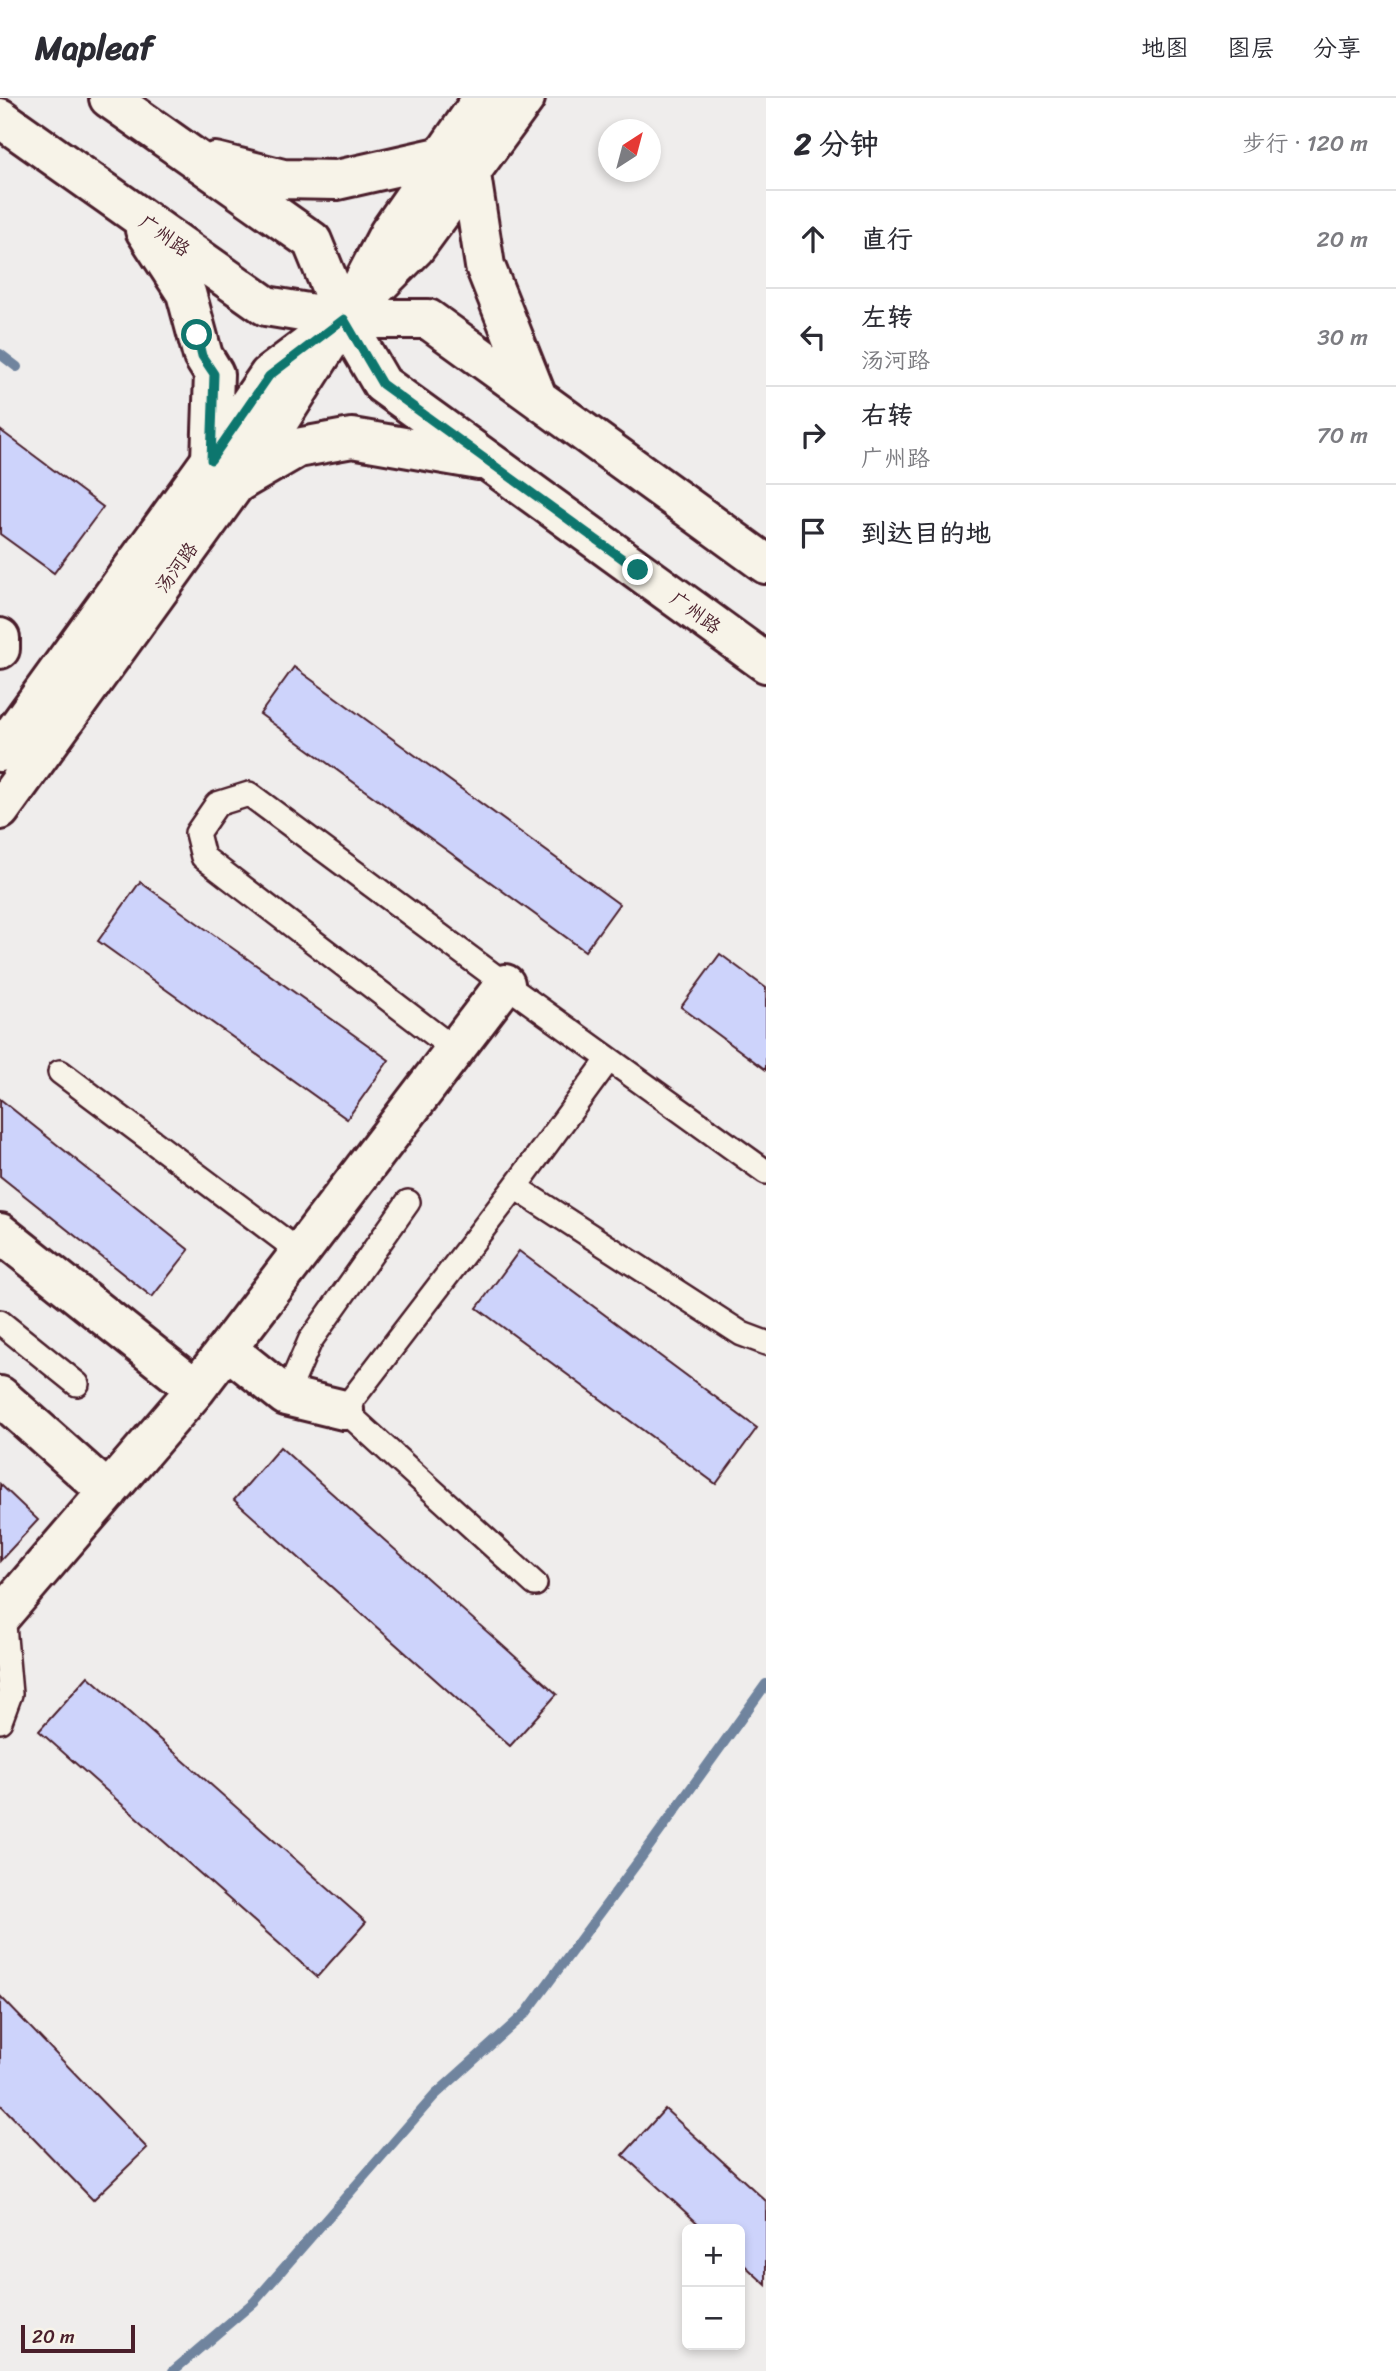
<!DOCTYPE html>
<html lang="zh">
<head>
<meta charset="utf-8">
<style>
	body { margin:0; font-family:Sriracha,"LXGW WenKai TC",sans-serif; background:#f2f2f3; color:#2b2b33 }
	.controls { position:absolute; right:21px; bottom:21px; display:grid; overflow:hidden; border-radius:10px; box-shadow:0 4px 10px #0003 }
	.controls button { width:63px; height:63px; display:grid; place-items:center; padding:0; border:0; border-bottom:2px solid #e1e1e2; background:#fff; color:#2b2b33; font:35px sans-serif }
	.compass { position:absolute; left:598px; top:21px; width:63px; height:63px; border-radius:50%; background:#fff; box-shadow:0 4px 10px #0003; rotate:36deg }
	.scale { position:absolute; left:21px; bottom:18px; width:114px; box-sizing:border-box; padding-left:7px; border:4px solid #4a1f2b; border-top:0; font-size:19px; line-height:24px; white-space:nowrap; color:#4a1f2b; -webkit-text-stroke:5px #f7f3e8; paint-order:stroke }
	.stop { position:absolute; width:21px; height:21px; margin:-16px; border:5px solid #0f766e; border-radius:50%; background:#fff }
	.stop.end { background:#0f766e; border-color:#fff; box-shadow:0 2px 7px #0008 }
	.list { margin:0; padding:0; list-style:none }
	h2 { display:flex; justify-content:space-between; align-items:center; height:91px; margin:0; padding:0 28px; font-size:30px }
	h2 small { font-size:23px; font-weight:400; color:#7c7c81 }
	.list li { display:grid; grid-template-columns:46px 1fr auto; gap:21px; align-items:center; box-sizing:border-box; height:98px; padding:0 28px; border-top:2px solid #e1e1e2 }
	.list b { display:block; font-size:26px; white-space:nowrap }
	.list p { margin:0; font-size:23px; white-space:nowrap; color:#7c7c81 }
	.list em { font-size:23px; font-style:normal; color:#7c7c81 }
	.icon { flex:none; width:38px; height:38px; fill:none; stroke:currentColor; stroke-width:2; stroke-linecap:round; stroke-linejoin:round }
	.map { position:relative; flex:none; width:766px; height:2273px; overflow:hidden }
	header { display:flex; align-items:center; gap:42px; box-sizing:border-box; height:98px; padding:0 35px; background:#fff; border-bottom:2px solid #e1e1e2 }
	header strong { font-size:33px }
	nav { display:flex; gap:38px; margin-inline-start:auto; font-size:24px }
	main { display:flex }
	aside { flex:1; background:#fff }
	.map>svg:first-child { display:block }
	.lines { fill:none; stroke-linecap:round; stroke-linejoin:round }
	.stream { stroke:#70849e; stroke-width:10 }
	.building { fill:#cdd3fb; stroke:#4a1f2b; stroke-width:2 }
	.lane-casing { stroke:#4a1f2b; stroke-width:28 }
	.street-casing { stroke:#4a1f2b; stroke-width:44 }
	.secondary-casing { stroke:#4a1f2b; stroke-width:44 }
	.primary-casing { stroke:#4a1f2b; stroke-width:44 }
	.lane { stroke:#f7f3e8; stroke-width:23 }
	.street { stroke:#f7f3e8; stroke-width:38 }
	.secondary { stroke:#f7f3e8; stroke-width:38 }
	.primary { stroke:#f7f3e8; stroke-width:38 }
	.route { stroke:#0f766e; stroke-width:9 }
	.labels { text-anchor:middle; stroke-width:6; stroke-linejoin:round; paint-order:stroke }
	.street-label { font-size:19px; fill:#4a1f2b; stroke:#f7f3e8 }
</style>
</head>
<body>
<header>
<strong>Mapleaf</strong>
<nav><a>地图</a><a>图层</a><a>分享</a></nav>
</header>
<main>
<div class="map">
<svg width="766" height="2273" viewBox="0 0 766 2273">
	<rect width="100%" height="100%" fill="#efedec"/>
	<filter id="ink" filterUnits="userSpaceOnUse"><feTurbulence type="fractalNoise" baseFrequency=".0143" numOctaves="2"/><feDisplacementMap in="SourceGraphic" scale="14" xChannelSelector="R" yChannelSelector="G"/><feConvolveMatrix kernelMatrix="1 2 1 2 8 2 1 2 1" color-interpolation-filters="sRGB"/></filter>
	<g filter="url(#ink)">
		<g class="lines">
			<path class="stream" d="M0,256L17,269
				M173,2273L254,2204L435,1997L526,1915L640,1761L766,1586"/>
		</g>
		<path class="building" d="M0,332L103,409L54,475L0,436Z
			M294,569L619,806L585,853L260,616Z
			M140,784L389,962L347,1021L98,843Z
			M720,856L766,890V972L681,909Z
			M0,1001L189,1152L152,1199L0,1078Z
			M519,1153L757,1330L716,1386L477,1210Z
			M280,1349L557,1596L510,1648L234,1402Z
			M0,1386L38,1422L0,1463Z
			M88,1578L366,1824L317,1879L39,1633Z
			M0,1898L147,2050L93,2102L0,2006Z
			M665,2011L766,2103V2187L740,2163V2131H704L623,2057Z"/>
		<g class="lines">
			<g class="lane-casing">
				<path id="lane" d="M455,952L203,759L197,735L217,706L249,696L505,886L766,1074
					M60,974L301,1155
					M515,1089L742,1236L766,1245
					M0,1224L77,1286
					M286,1298L310,1243L408,1104
					M535,1486L344,1312L515,1089L609,961
					M0,1623L10,1596L3,1516"/>
			</g>
			<g class="street-casing">
				<path id="street" d="M0,540V551
					M0,1135L196,1291
					M227,1251L286,1298L344,1312
					M0,1298L108,1394
					M0,1519L196,1291L505,886"/>
			</g>
			<g class="secondary-casing">
				<path id="secondary" d="M370,195L415,150L525,0
					M0,654L211,362L269,277L325,235
					M0,712L265,345L344,221L389,135L483,0"/>
			</g>
			<g class="primary-casing">
				<path id="primary" d="M109,0L312,143L344,221L382,286L766,565
					M0,20L266,208L344,221H428L766,466
					M215,64L283,81L337,82L443,58
					M471,77L485,168L537,299
					M145,132L186,195L203,258L214,276L211,362
					M235,386L297,350L352,340L479,362"/>
			</g>
			<use href="#lane" class="lane"/>
			<use href="#street" class="street"/>
			<use href="#secondary" class="secondary"/>
			<use href="#primary" class="primary"/>
		</g>
	</g>
	<g class="lines" filter="url(#ink)">
		<path class="route" d="M197,237L202,258L214,276L211,362L269,278L344,221L382,286L638,472"/>
	</g>
	<g class="labels">
		<g class="street-label">
			<text transform="translate(165 137) rotate(35)" y="7">广州路</text>
			<text transform="translate(176 469) rotate(-54)" y="7">汤河路</text>
			<text transform="translate(696 514) rotate(36)" y="7">广州路</text>
		</g>
	</g>
</svg>
<div class="controls">
<button>+</button>
<button>−</button>
</div>
<svg class="compass" viewBox="-18 -18 36 36"><path d="M0-13l5 13h-10z" fill="#e53935"/><path d="M0 13l5-13h-10z" fill="#7c7c81"/></svg>
<div class="scale">20 m</div>
<div class="stop" style="left:197px;top:237px"></div>
<div class="stop end" style="left:638px;top:472px"></div>
</div>
<aside>
<h2>2 分钟<small>步行 · 120 m</small></h2>
<ul class="list">
<li><svg class="icon" aria-label="ahead" viewBox="0 0 24 24"><path d="M12 20V5M6 11l6-6 6 6"/></svg><div><b>直行</b></div><em>20 m</em></li>
<li><svg class="icon" aria-label="left" viewBox="0 0 24 24"><path d="M17 20v-9H6M10 6l-5 5 5 5"/></svg><div><b>左转</b><p>汤河路</p></div><em>30 m</em></li>
<li><svg class="icon" aria-label="right" viewBox="0 0 24 24"><path d="M7 20v-9h11M14 6l5 5-5 5"/></svg><div><b>右转</b><p>广州路</p></div><em>70 m</em></li>
<li><svg class="icon" aria-label="arrive" viewBox="0 0 24 24"><path d="M6 21V4h12l-3 4 3 4H6"/></svg><div><b>到达目的地</b></div></li>
</ul>
</aside>
</main>
</body>
</html>
